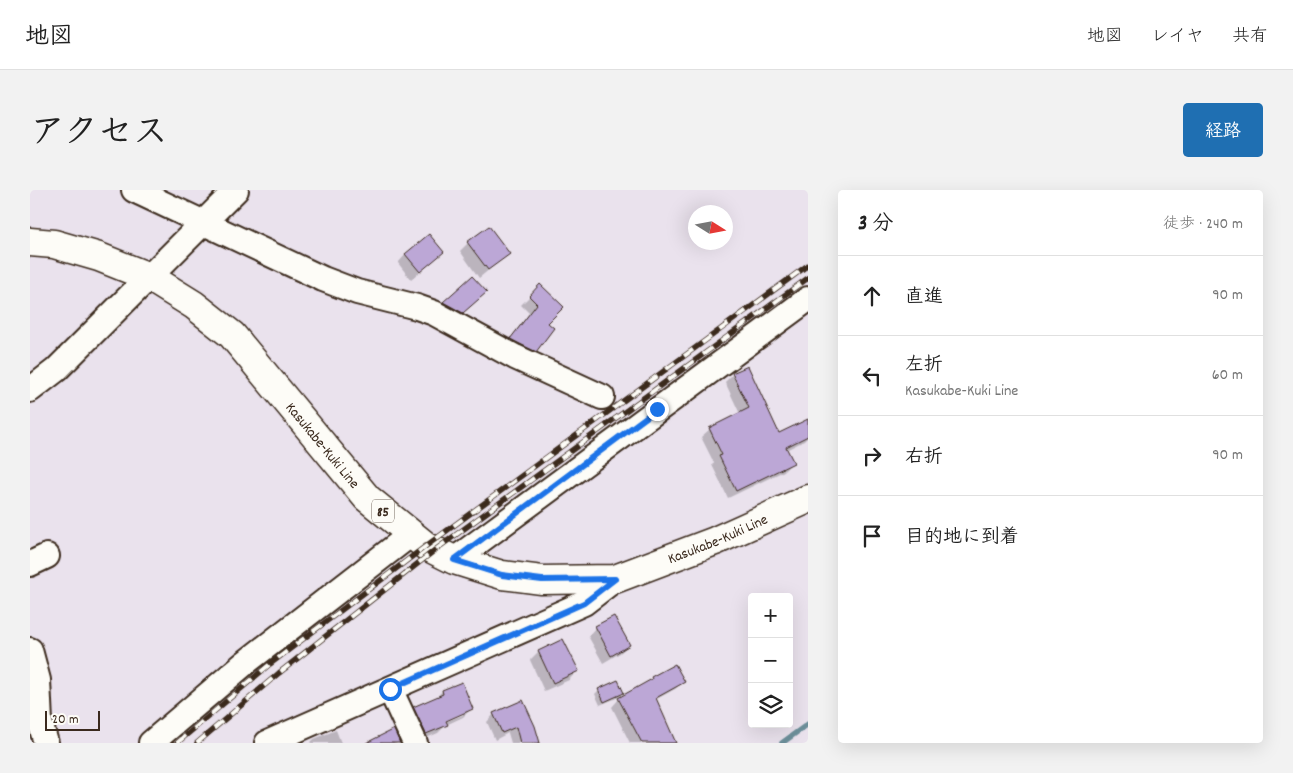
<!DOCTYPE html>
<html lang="ja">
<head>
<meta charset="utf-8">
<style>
	body { margin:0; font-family:Dekko,"Klee One",sans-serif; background:#f2f2f2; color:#222 }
	.controls { position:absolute; right:15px; bottom:15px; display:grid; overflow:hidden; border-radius:5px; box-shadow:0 5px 20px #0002 }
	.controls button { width:45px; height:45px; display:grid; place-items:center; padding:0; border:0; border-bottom:1px solid #e0e0e0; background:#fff; color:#222; font:25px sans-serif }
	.compass { position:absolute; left:658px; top:15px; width:45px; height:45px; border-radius:50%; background:#fff; box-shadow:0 5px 20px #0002; rotate:101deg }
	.scale { position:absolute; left:15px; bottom:12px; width:55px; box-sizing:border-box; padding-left:5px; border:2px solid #3b2a1e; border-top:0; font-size:14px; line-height:18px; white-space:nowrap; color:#3b2a1e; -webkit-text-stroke:4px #fdfcf7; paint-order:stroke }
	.stop { position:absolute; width:15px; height:15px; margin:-11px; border:4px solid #1a73e8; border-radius:50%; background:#fff }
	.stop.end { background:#1a73e8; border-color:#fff; box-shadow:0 1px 5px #0008 }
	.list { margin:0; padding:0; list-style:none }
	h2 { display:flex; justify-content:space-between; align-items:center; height:65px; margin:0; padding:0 20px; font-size:21px }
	h2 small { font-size:16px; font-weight:400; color:#767676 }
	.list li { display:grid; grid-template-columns:32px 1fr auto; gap:15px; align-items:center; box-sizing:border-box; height:80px; padding:0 20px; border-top:1px solid #e0e0e0 }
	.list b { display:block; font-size:19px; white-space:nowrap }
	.list p { margin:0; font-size:16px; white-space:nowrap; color:#767676 }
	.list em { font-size:16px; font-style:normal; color:#767676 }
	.icon { flex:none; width:28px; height:28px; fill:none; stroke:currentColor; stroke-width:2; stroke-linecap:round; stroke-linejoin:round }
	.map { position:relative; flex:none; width:778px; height:553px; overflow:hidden; border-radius:5px }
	header { display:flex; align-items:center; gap:30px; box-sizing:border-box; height:70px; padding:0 25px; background:#fff; border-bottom:1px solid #e0e0e0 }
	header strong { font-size:24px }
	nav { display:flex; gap:28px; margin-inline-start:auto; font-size:18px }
	.intro { display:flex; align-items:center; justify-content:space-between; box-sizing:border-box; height:120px; padding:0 30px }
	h1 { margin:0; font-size:35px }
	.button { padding:12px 22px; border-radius:5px; background:#1f6fb2; color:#fff; font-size:18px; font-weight:700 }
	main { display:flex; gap:30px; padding:0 30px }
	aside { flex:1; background:#fff; border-radius:5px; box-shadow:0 5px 20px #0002 }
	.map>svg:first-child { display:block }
	.shadow { fill:#0003; fill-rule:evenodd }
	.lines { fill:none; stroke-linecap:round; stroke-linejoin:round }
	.stream { stroke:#6c8f9a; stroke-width:5.5 }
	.building { fill:#bca7d6; stroke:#3b2a1e }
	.minor-casing { stroke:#3b2a1e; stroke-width:28 }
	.major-casing { stroke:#3b2a1e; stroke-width:31 }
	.minor { stroke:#fdfcf7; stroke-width:24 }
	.major { stroke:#fdfcf7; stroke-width:28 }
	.rail-casing { stroke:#3b2a1e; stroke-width:5.5 }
	.rail { stroke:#fdfcf7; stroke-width:4; stroke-dasharray:11; stroke-linecap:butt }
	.route { stroke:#1a73e8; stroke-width:6 }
	.labels { text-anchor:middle; stroke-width:4; stroke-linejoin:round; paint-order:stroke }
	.shield { fill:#fdfcf7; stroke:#75695f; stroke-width:1 }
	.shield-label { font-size:14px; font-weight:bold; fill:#3b2a1e }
	.street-label { font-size:15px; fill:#3b2a1e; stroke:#fdfcf7 }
</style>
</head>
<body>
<header>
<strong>地図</strong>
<nav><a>地図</a><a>レイヤ</a><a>共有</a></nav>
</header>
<div class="intro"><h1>アクセス</h1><a class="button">経路</a></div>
<main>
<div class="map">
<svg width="778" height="553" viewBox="0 0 778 553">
	<rect width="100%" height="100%" fill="#eae2ed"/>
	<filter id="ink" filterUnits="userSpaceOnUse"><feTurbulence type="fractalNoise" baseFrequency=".02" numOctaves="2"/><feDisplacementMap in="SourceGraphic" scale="10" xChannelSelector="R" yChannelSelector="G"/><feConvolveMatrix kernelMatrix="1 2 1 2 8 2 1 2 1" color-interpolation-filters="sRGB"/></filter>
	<g filter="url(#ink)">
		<path class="shadow" d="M438,53L478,64L449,88L430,61Z
			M413,62L381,90L368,73L376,64Z
			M442,88L447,110L424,131L406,121Z
			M510,96L516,133L505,161L497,169L473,158L499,123L491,115Z
			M703,184L748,244L776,231L778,235V247L774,251L756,260L762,273L754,281L698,308L682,275L684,273L671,247L680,239L710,224L695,192Z
			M566,437L599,455L590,463L573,473L558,446Z
			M508,462L547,481L539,490L514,501L500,470Z
			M622,488L653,492L645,499L625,510L645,553H600L582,517L589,509L616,494Z
			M569,500L593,503L589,507L570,515L565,504Z
			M412,501L441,519L433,527L416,535L408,543L387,552L376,526L384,518L405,509ZM433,522V525L410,534L409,532Z
			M492,511L508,553H481L478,543L465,550L457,532L464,524Z
			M306,540L311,553H280L284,549Z"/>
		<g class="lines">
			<path class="stream" d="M752,553L778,534"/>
		</g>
		<path class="building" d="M459,36L480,64L458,80L437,52Z
			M399,44L414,62L390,82L375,64Z
			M442,86L457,102L433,123L413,112Z
			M510,94L534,117L518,133L524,138L506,162L480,149L507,114L499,106Z
			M718,176L749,243L778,229V246L756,257L764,273L706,301L689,266L692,265L679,238L719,218L702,183Z
			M584,426L600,455L581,466L565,436Z
			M533,449L549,481L523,493L508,461Z
			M645,474L655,492L626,508L646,553H612L588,508L622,489L621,487Z
			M588,490L594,503L574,512L568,499Z
			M432,492L443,519L416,531L418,535L396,544L383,517L413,504L412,500Z
			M493,510L505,536L510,553H490L486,537L472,543L463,523Z
			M364,539L370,553H336Z"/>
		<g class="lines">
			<g class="minor-casing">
				<path id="minor" d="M104,0L293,89L327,102L387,117L404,123L485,167L572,207
					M0,200L26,180L206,0
					M424,370L778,109
					M0,374L17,366
					M0,460L8,490L10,532L16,553
					M360,499L385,553
					M121,553L215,473L380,345
					M237,553L554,413L585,389"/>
			</g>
			<g class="major-casing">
				<g id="major">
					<path id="s1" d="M0,52L24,54L69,67L119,87L164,115L202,145L337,308L396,356L424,370L472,385L512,390L585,389L685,351L778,309"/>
				</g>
			</g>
			<use href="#minor" class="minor"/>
			<use href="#major" class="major"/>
			<g class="rail-casing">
				<path id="rail" d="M147,553L240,474L396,356L778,75
					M167,553L249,483L405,360L778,88"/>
			</g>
			<use href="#rail" class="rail"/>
		</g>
	</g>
	<g class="lines" filter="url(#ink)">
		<path class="route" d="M360,499L554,413L585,389L512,390L472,385L424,370L627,219"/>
	</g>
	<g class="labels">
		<rect class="shield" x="342" y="309.5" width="22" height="23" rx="4"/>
		<g class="shield-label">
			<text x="353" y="326">85</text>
		</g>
		<g class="street-label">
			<text dy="5" stroke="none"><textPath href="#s1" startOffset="369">Kasukabe-Kuki Line</textPath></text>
			<text dy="5" stroke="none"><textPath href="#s1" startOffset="819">Kasukabe-Kuki Line</textPath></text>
		</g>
	</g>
</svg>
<div class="controls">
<button>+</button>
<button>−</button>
<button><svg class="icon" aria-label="layers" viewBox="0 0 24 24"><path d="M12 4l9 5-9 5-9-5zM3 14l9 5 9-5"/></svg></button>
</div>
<svg class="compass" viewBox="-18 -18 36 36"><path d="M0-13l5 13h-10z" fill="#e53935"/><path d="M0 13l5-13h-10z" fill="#767676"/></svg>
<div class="scale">20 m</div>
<div class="stop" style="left:360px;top:499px"></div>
<div class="stop end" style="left:627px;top:219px"></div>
</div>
<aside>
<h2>3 分<small>徒歩 · 240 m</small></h2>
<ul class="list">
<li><svg class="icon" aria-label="ahead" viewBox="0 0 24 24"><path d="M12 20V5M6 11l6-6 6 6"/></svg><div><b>直進</b></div><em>90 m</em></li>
<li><svg class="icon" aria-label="left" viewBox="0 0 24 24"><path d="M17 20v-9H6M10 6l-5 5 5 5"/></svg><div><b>左折</b><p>Kasukabe-Kuki Line</p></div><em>60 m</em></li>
<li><svg class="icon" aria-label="right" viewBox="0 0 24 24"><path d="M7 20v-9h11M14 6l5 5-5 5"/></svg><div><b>右折</b></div><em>90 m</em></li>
<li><svg class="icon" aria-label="arrive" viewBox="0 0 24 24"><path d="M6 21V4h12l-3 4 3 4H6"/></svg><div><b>目的地に到着</b></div></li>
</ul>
</aside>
</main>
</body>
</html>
